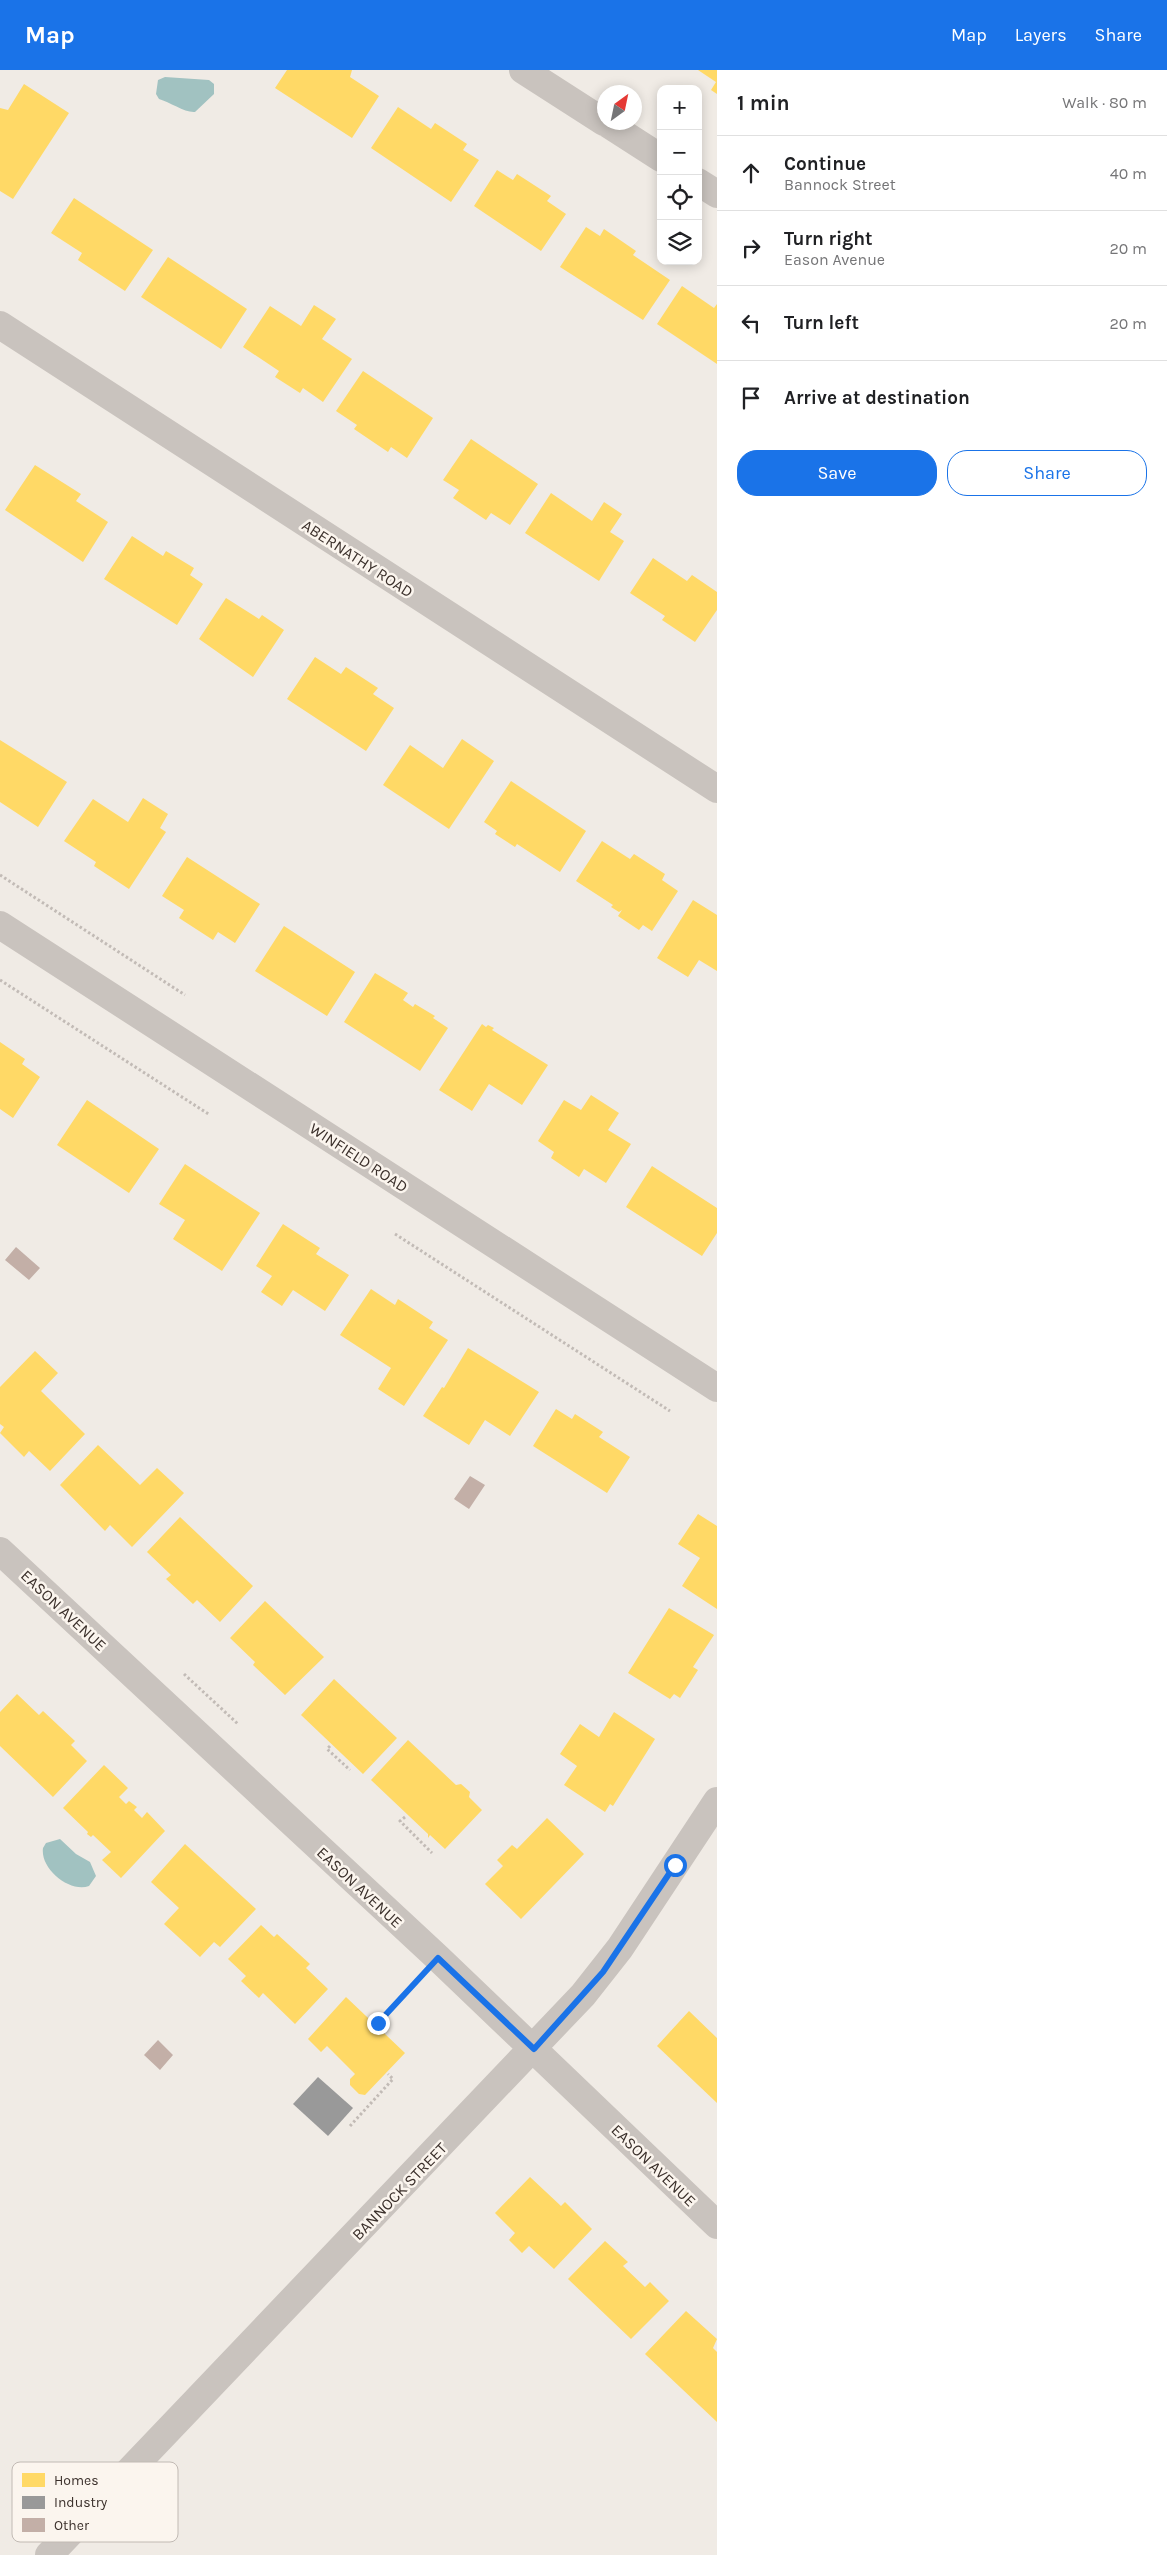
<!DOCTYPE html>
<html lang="en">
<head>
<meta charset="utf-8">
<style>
	body { margin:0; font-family:Karla,sans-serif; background:#f6f6f6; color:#202124 }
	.controls { position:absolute; right:15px; top:15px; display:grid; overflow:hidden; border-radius:10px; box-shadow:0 2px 12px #0003 }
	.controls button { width:45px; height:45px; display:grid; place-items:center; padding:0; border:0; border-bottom:1px solid #e0e0e0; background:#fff; color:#202124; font:25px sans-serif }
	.compass { position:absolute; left:597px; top:15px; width:45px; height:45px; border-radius:50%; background:#fff; box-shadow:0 2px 12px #0003; rotate:33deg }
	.stop { position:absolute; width:15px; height:15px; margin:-11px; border:4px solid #1a73e8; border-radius:50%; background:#fff }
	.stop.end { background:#1a73e8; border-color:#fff; box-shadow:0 1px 5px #0008 }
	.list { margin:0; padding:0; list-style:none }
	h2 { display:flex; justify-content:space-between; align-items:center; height:65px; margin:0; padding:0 20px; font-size:21px }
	h2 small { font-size:16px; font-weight:400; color:#757577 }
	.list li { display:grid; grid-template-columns:32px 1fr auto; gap:15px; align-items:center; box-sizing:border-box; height:75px; padding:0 20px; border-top:1px solid #e0e0e0 }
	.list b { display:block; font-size:19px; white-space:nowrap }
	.list p { margin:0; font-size:16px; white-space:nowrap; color:#757577 }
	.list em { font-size:16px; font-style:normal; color:#757577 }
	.actions { display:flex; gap:10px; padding:15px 20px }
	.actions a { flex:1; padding:11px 0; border:1px solid #1a73e8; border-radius:20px; text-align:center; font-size:18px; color:#1a73e8 }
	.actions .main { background:#1a73e8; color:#fff }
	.icon { flex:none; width:28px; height:28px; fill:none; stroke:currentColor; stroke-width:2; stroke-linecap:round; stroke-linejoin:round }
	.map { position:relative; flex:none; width:717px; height:2485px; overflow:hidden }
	header { display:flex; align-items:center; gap:30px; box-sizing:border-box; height:70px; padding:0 25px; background:#1a73e8; color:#fff }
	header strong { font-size:24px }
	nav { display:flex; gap:28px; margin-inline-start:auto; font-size:18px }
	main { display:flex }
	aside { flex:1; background:#fff }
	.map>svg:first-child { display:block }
	.water { fill:#a1c2c1 }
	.homes { fill:#ffd966 }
	.industry { fill:#999 }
	.building { fill:#c3afa7 }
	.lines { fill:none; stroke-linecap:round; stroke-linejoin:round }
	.path { stroke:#c2bbb6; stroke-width:3; stroke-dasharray:2.5 2.5; stroke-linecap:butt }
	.minor { stroke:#c9c3be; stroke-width:28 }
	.route { stroke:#1a73e8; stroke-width:6 }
	.labels { text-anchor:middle; stroke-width:5; stroke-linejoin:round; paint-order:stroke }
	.street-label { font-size:16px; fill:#3b302b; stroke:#fbf5ee }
	.key { fill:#fbf5ee; stroke:#c1bab4; stroke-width:1 }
	.key-label { font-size:14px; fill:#3b302b }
</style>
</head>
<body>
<header>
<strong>Map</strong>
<nav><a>Map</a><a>Layers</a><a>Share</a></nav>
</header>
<main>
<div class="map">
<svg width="717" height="2485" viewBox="0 0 717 2485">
	<rect width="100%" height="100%" fill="#f0ebe5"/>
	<path class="water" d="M165,7L209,10L214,14V24L195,42C185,43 170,32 159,29L156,24L158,10Z
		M60,1769L76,1784L90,1792L96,1806L89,1816C70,1823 40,1799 43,1778L46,1773Z"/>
	<path class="homes" d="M287,0H352L350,7L379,26L352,68L275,18Z
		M698,0H717V24L711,20L716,12Z
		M24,14L69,43L13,129L0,121V38L8,40Z
		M398,37L431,59L435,53L467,74L463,80L479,90L451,132L371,78Z
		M497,100L513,110L517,104L551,126L547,131L566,144L541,181L474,136Z
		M74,128L153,180L125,221L78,190L82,183L51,163Z
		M586,157L600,166L604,159L636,181L633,185L670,210L643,250L560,197Z
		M168,187L247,239L221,279L141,227Z
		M682,216L714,238L717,234V294L657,254Z
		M314,235L336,249L322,269L352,289L323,332L303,318L300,323L275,307L279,301L243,277L270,236L301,256Z
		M363,301L433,348L407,388L391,377L388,382L354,359L357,355L336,341Z
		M471,369L538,414L510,455L491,443L486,450L453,428L459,420L443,410Z
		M35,395L81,424L76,431L108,452L83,492L5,440Z
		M551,423L592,451L604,432L622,444L610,462L624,471L599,511L525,463Z
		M132,466L163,486L166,481L194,498L190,505L203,514L177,555L104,509Z
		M653,488L687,511L692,505L717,522V540L695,572L662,550L665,546L630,523Z
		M226,528L259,549L262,545L284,560L253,607L199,569Z
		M315,587L341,604L346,597L378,618L373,624L394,638L366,681L287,629Z
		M462,669L494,691L449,759L383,715L410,675L443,698Z
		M0,670L67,712L38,757L0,732Z
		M511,711L586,761L560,802L517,774L515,777L495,764L497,761L484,752Z
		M143,728L168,744L160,758L166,762L129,819L94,796L96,792L64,771L93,729L128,752Z
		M602,771L630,789L634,784L665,804L662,810L678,821L652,861L643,855L639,860L618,846L622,840L619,842L611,837L613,835L576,811Z
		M187,787L260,834L235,873L218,862L213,870L179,848L184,840L162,826Z
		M693,830L717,845V901L699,890L688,907L657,888Z
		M284,856L355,902L327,946L255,901Z
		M375,903L408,923L403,930L413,937L415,934L435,946L433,948L448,958L420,1001L344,952Z
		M482,954L486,957L488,955L494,958L492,960L548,995L522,1035L489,1014L472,1041L439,1020Z
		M0,972L25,989L22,994L40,1007L13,1048L0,1039Z
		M591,1025L619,1043L608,1060L631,1074L606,1113L584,1099L579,1107L551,1088L554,1082L538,1071L564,1030L581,1040Z
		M87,1030L159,1079L129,1123L57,1075Z
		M185,1094L260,1143L222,1201L173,1169L185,1150L159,1134Z
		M652,1096L717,1138V1163L702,1186L626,1137Z
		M283,1154L320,1178L316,1184L349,1205L325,1241L293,1220L282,1236L261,1222L272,1206L256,1196Z
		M371,1219L395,1235L398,1229L433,1252L429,1258L448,1270L404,1336L378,1319L391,1298L340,1265Z
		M468,1278L539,1322L510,1366L485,1350L469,1375L423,1346L442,1317L444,1318Z
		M35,1281L58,1303L41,1321L85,1364L50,1401L29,1381L24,1387L0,1363L4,1357L0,1354V1317Z
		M556,1339L572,1349L575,1344L603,1362L599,1367L630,1387L607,1423L533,1376Z
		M98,1375L140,1415L157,1398L184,1423L132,1477L110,1455L105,1461L60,1415Z
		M698,1444L717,1456V1539L682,1516L700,1488L678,1474Z
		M180,1447L253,1516L220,1552L197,1530L193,1534L166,1509L171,1505L147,1482Z
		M265,1531L324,1587L285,1625L253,1595L255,1592L230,1568Z
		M669,1538L714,1565L693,1597L698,1600L680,1628L674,1624L670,1629L628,1603Z
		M334,1609L397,1668L363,1704L301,1645Z
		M17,1624L39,1645L43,1641L75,1671L71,1675L87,1691L53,1727L0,1676V1642Z
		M614,1642L655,1669L613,1736L610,1734L605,1742L564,1715L577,1696L560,1684L580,1654L599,1667Z
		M408,1670L456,1715L461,1714L470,1722L469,1727L482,1740L445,1779L430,1765L428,1768V1764L371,1710Z
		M104,1695L128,1718L119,1727L126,1734L129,1731L137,1737L134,1740L142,1748L147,1742L165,1761L121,1808L102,1790L111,1782L93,1765L91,1767L87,1764L88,1762L63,1738Z
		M547,1748L584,1784L521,1849L485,1814L503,1796L497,1790L512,1775L517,1779Z
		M185,1774L256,1839L220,1877L214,1872L200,1887L164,1854L179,1838L151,1812Z
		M261,1855L274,1867L277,1864L310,1894L306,1898L328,1919L295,1954L263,1923L259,1928L241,1911L246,1906L228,1889Z
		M346,1927L405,1983L365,2025L359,2024L350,2015V2009L355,2004L327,1976L321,1982L308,1969Z
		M689,1941L717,1968V2033L657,1976Z
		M530,2107L561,2136L565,2132L592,2159L554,2199L529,2176L522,2183L509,2170L515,2163L495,2143Z
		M605,2171L628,2192L623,2196L645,2217L650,2212L669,2231L631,2269L568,2209Z
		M686,2241L717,2269L713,2278L717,2282V2352L645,2284Z"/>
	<path class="industry" d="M318,2007L353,2038L328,2066L293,2034Z"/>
	<path class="building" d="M16,1177L40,1198L29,1210L5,1190Z
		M470,1406L485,1415L469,1439L454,1429Z
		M158,1970L173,1985L160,2000L144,1985Z"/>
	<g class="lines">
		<path class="path" d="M0,805L185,925
			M0,910L210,1045
			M395,1164L670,1341
			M184,1604L238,1654
			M330,1676L327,1679L350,1700
			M405,1747L400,1751L432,1783
			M379,1953L417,1911
			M350,2056L393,2009L388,2004"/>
		<path class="minor" d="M523,0L604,52
			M605,52L661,88
			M698,112L717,124
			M0,255L717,719
			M0,855L717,1318
			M0,1481L438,1888L717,2155
			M49,2485L583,1925L620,1878L717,1731"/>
	</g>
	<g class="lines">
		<path class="route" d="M378,1953L438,1888L534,1979L603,1902L675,1795"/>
	</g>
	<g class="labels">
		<g class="street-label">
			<text transform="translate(358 488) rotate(33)" y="6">ABERNATHY ROAD</text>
			<text transform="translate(359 1087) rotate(33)" y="6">WINFIELD ROAD</text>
			<text transform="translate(64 1540) rotate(43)" y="6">EASON AVENUE</text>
			<text transform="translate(360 1817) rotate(43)" y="6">EASON AVENUE</text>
			<text transform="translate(654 2095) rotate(44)" y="6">EASON AVENUE</text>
			<text transform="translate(399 2121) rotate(-46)" y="6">BANNOCK STREET</text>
		</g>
	</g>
	<rect x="12" y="2392" width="166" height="80" rx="8" class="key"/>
	<rect x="22" y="2403" width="23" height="14" fill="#ffd966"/>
	<rect x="22" y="2426" width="23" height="13" fill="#999"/>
	<rect x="22" y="2448" width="23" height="14" fill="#c3afa7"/>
	<g class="key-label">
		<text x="54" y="2415">Homes</text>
		<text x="54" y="2437">Industry</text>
		<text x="54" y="2460">Other</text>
	</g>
</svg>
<div class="controls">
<button>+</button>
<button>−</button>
<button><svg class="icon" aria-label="locate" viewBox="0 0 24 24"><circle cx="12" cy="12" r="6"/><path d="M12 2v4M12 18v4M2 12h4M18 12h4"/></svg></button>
<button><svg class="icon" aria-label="layers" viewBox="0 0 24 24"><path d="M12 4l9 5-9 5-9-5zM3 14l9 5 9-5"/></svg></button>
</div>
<svg class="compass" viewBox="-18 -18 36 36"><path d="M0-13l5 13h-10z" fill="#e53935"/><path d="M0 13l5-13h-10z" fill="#757577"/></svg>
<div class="stop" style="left:675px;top:1795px"></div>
<div class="stop end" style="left:378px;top:1953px"></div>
</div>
<aside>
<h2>1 min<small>Walk · 80 m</small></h2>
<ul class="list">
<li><svg class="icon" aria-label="ahead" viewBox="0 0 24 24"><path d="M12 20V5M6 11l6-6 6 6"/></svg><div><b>Continue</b><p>Bannock Street</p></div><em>40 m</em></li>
<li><svg class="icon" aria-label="right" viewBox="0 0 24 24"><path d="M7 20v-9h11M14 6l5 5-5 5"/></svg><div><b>Turn right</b><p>Eason Avenue</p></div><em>20 m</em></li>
<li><svg class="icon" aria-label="left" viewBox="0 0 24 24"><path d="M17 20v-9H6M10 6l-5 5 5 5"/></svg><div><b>Turn left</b></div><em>20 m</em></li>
<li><svg class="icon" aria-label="arrive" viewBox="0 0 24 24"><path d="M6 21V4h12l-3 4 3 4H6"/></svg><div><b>Arrive at destination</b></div></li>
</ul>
<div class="actions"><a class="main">Save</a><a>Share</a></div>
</aside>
</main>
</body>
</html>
